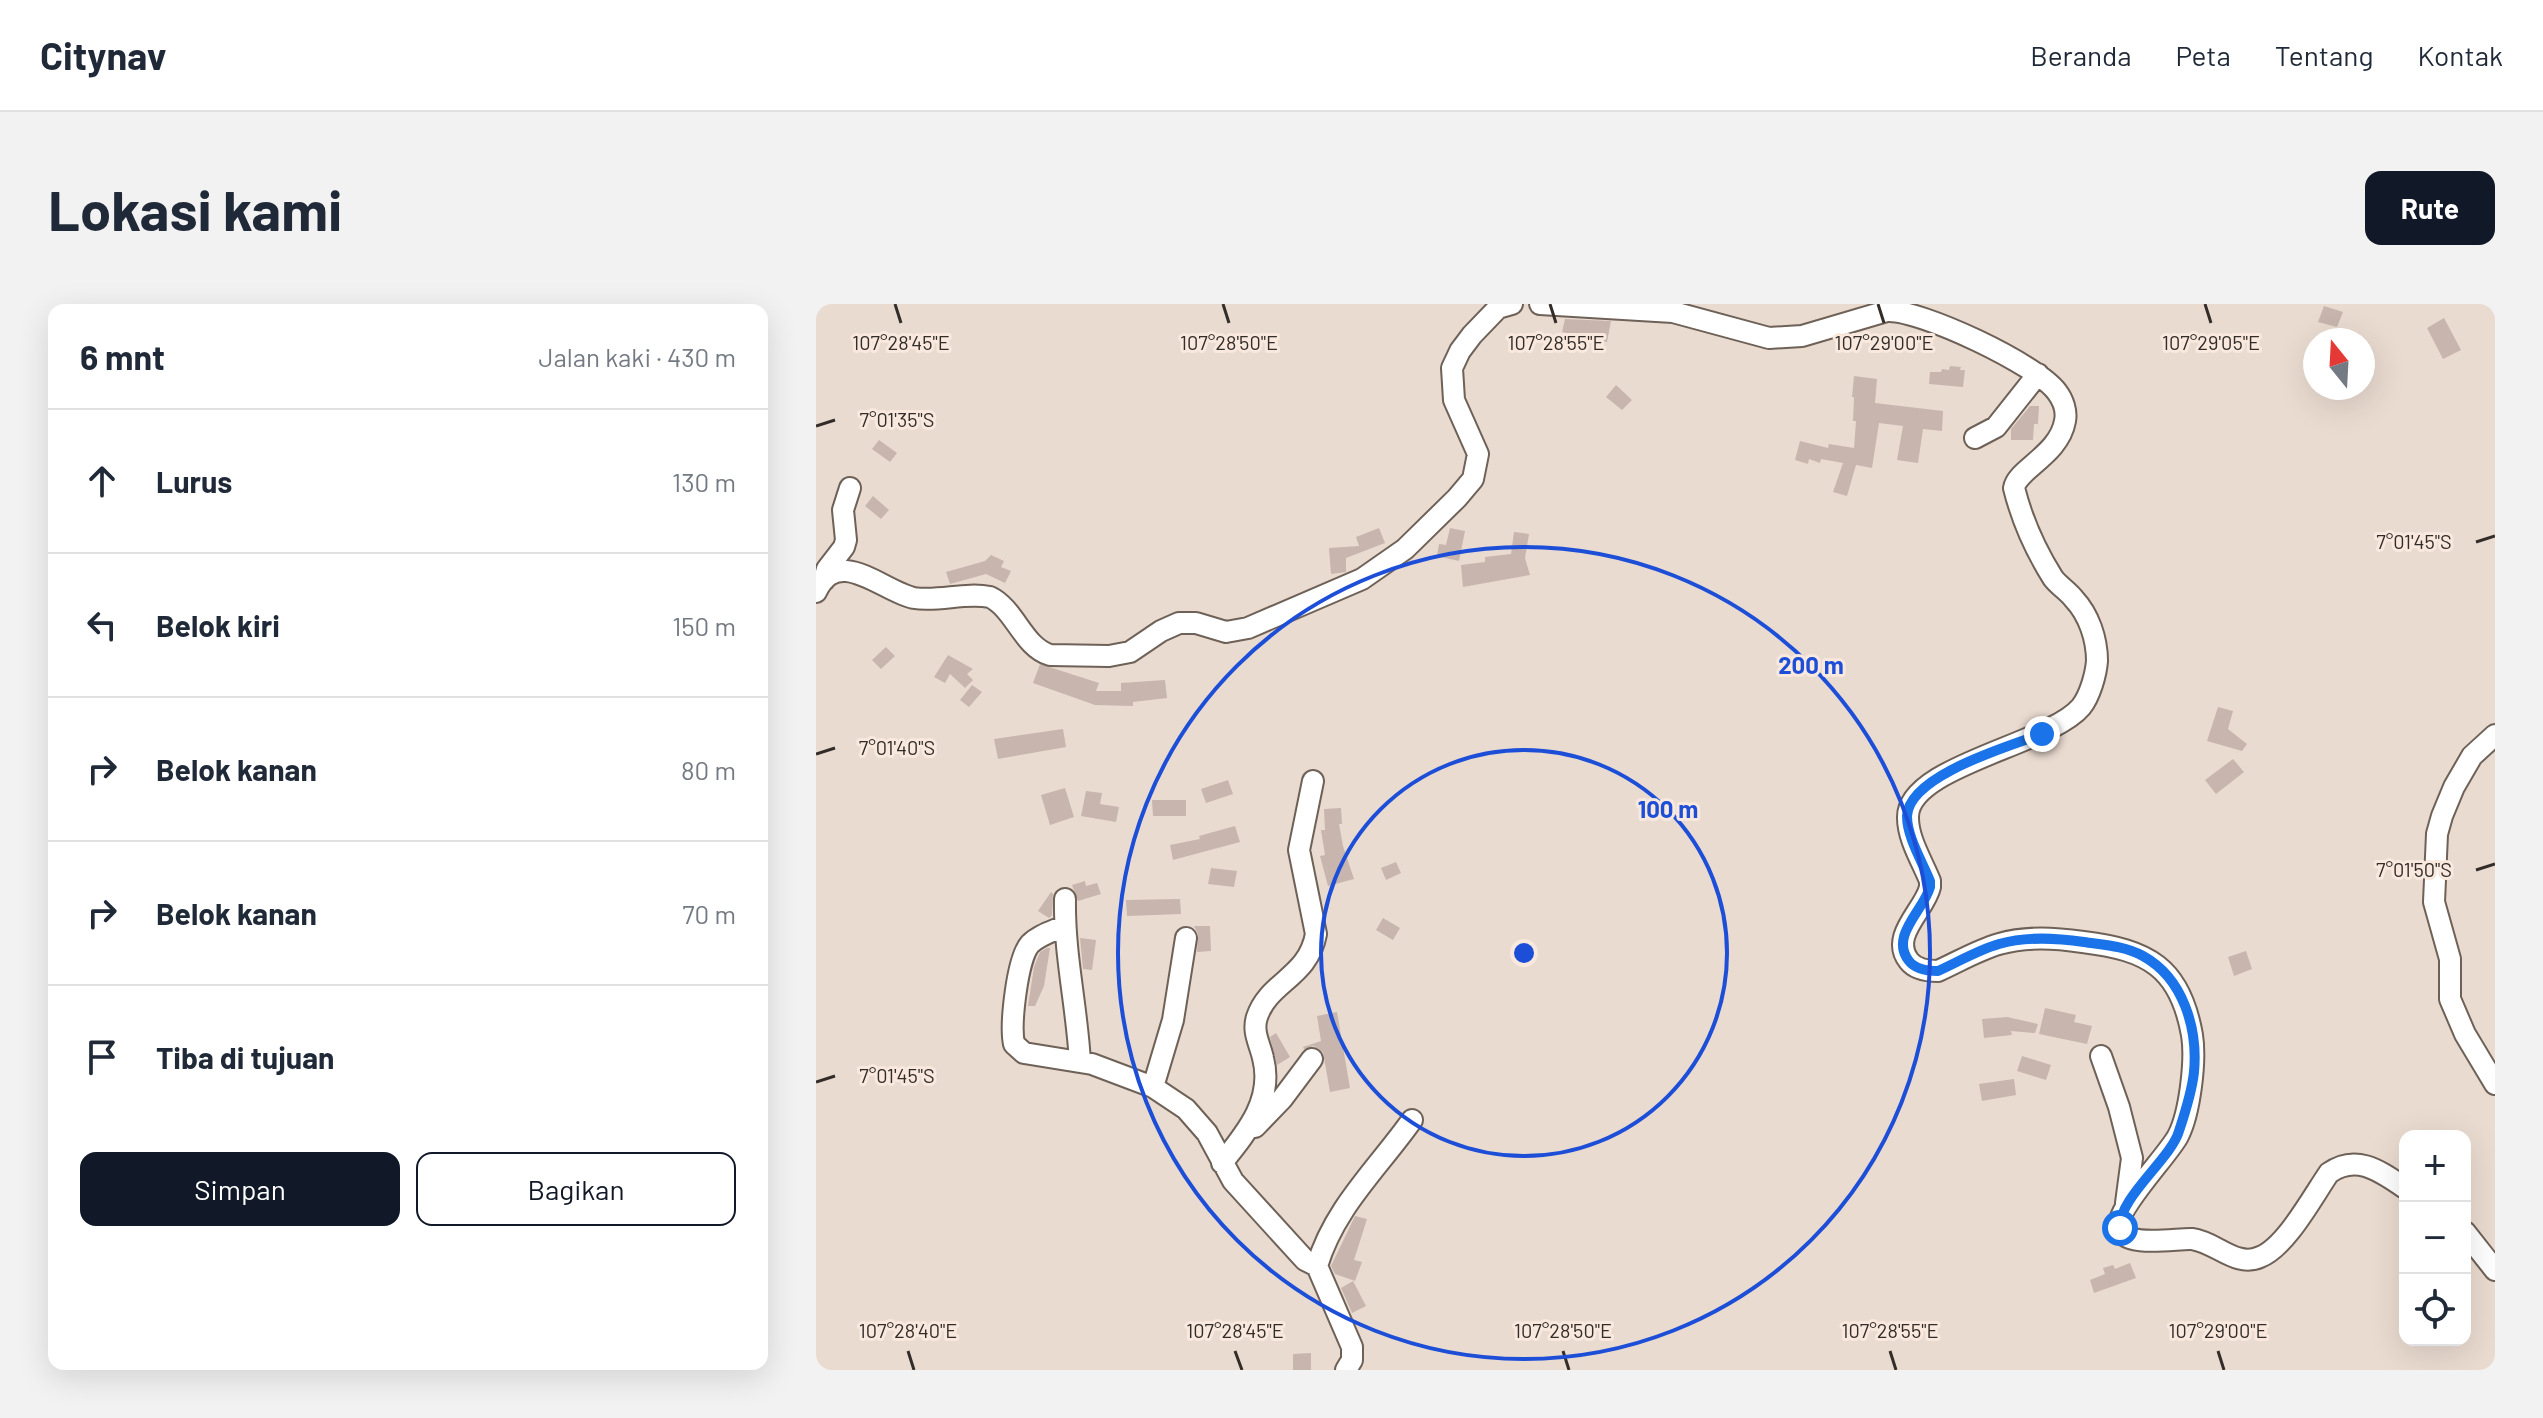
<!DOCTYPE html>
<html lang="id">
<head>
<meta charset="utf-8">
<style>
	body { margin:0; font-family:Barlow,sans-serif; background:#f2f2f3; color:#1f2937 }
	.controls { position:absolute; right:24px; bottom:24px; display:grid; overflow:hidden; border-radius:16px; box-shadow:0 8px 32px #0002 }
	.controls button { width:72px; height:72px; display:grid; place-items:center; padding:0; border:0; border-bottom:2px solid #e0e1e3; background:#fff; color:#1f2937; font:40px sans-serif }
	.compass { position:absolute; left:1487px; top:24px; width:72px; height:72px; border-radius:50%; background:#fff; box-shadow:0 8px 32px #0002; rotate:342deg }
	.stop { position:absolute; width:24px; height:24px; margin:-18px; border:6px solid #1a73e8; border-radius:50%; background:#fff }
	.stop.end { background:#1a73e8; border-color:#fff; box-shadow:0 2px 8px #0008 }
	.list { margin:0; padding:0; list-style:none }
	h2 { display:flex; justify-content:space-between; align-items:center; height:104px; margin:0; padding:0 32px; font-size:34px }
	h2 small { font-size:26px; font-weight:400; color:#747a83 }
	.list li { display:grid; grid-template-columns:52px 1fr auto; gap:24px; align-items:center; box-sizing:border-box; height:144px; padding:0 32px; border-top:2px solid #e0e1e3 }
	.list b { display:block; font-size:30px; white-space:nowrap }
	.list em { font-size:26px; font-style:normal; color:#747a83 }
	.actions { display:flex; gap:16px; padding:24px 32px }
	.actions a { flex:1; padding:18px 0; border:2px solid #111827; border-radius:16px; text-align:center; font-size:28px; color:#111827 }
	.actions .main { background:#111827; color:#fff }
	.icon { flex:none; width:44px; height:44px; fill:none; stroke:currentColor; stroke-width:2; stroke-linecap:round; stroke-linejoin:round }
	.map { position:relative; flex:none; width:1679px; height:1066px; overflow:hidden; border-radius:16px }
	header { display:flex; align-items:center; gap:48px; box-sizing:border-box; height:112px; padding:0 40px; background:#fff; border-bottom:2px solid #e0e1e3 }
	header strong { font-size:38px }
	nav { display:flex; gap:44px; margin-inline-start:auto; font-size:28px }
	.intro { display:flex; align-items:center; justify-content:space-between; box-sizing:border-box; height:192px; padding:0 48px }
	h1 { margin:0; font-size:56px }
	.button { padding:20px 36px; border-radius:16px; background:#111827; color:#fff; font-size:28px; font-weight:700 }
	main { display:flex; gap:48px; padding:0 48px }
	aside { flex:1; background:#fff; border-radius:16px; box-shadow:0 8px 32px #0002 }
	.map>svg:first-child { display:block }
	.building { fill:#c7b5ae }
	.lines { fill:none; stroke-linecap:round; stroke-linejoin:round }
	.minor-casing { stroke:#6e6157; stroke-width:24 }
	.minor { stroke:#fff; stroke-width:20 }
	.route { stroke:#1a73e8; stroke-width:10 }
	.ticks { fill:none; stroke:#332d29; stroke-width:3 }
	.ring { fill:none; stroke:#1d4ed8; stroke-width:4 }
	.ticks-label { font-size:20px; text-anchor:middle; fill:#332d29; stroke:#f8e8dd; stroke-width:6; stroke-linejoin:round; paint-order:stroke }
	.centre { fill:#1d4ed8; stroke:#f8e8dd; stroke-width:4 }
	.ring-label { font-size:24px; text-anchor:middle; font-weight:bold; fill:#1d4ed8; stroke:#f8e8dd; stroke-width:6; stroke-linejoin:round; paint-order:stroke }
</style>
</head>
<body>
<header>
<strong>Citynav</strong>
<nav><a>Beranda</a><a>Peta</a><a>Tentang</a><a>Kontak</a></nav>
</header>
<div class="intro"><h1>Lokasi kami</h1><a class="button">Rute</a></div>
<main>
<aside>
<h2>6 mnt<small>Jalan kaki · 430 m</small></h2>
<ul class="list">
<li><svg class="icon" aria-label="ahead" viewBox="0 0 24 24"><path d="M12 20V5M6 11l6-6 6 6"/></svg><div><b>Lurus</b></div><em>130 m</em></li>
<li><svg class="icon" aria-label="left" viewBox="0 0 24 24"><path d="M17 20v-9H6M10 6l-5 5 5 5"/></svg><div><b>Belok kiri</b></div><em>150 m</em></li>
<li><svg class="icon" aria-label="right" viewBox="0 0 24 24"><path d="M7 20v-9h11M14 6l5 5-5 5"/></svg><div><b>Belok kanan</b></div><em>80 m</em></li>
<li><svg class="icon" aria-label="right" viewBox="0 0 24 24"><path d="M7 20v-9h11M14 6l5 5-5 5"/></svg><div><b>Belok kanan</b></div><em>70 m</em></li>
<li><svg class="icon" aria-label="arrive" viewBox="0 0 24 24"><path d="M6 21V4h12l-3 4 3 4H6"/></svg><div><b>Tiba di tujuan</b></div></li>
</ul>
<div class="actions"><a class="main">Simpan</a><a>Bagikan</a></div>
</aside>
<div class="map">
<svg width="1679" height="1066" viewBox="0 0 1679 1066">
	<rect width="100%" height="100%" fill="#eadbd0"/>
	<path class="building" d="M1508,2L1527,8L1521,23L1502,18Z
		M1628,14L1645,46L1627,55L1611,24Z
		M749,15L795,17L791,38L746,28Z
		M1134,62L1145,63L1144,66H1149L1147,83L1113,80L1114,68H1125L1126,65L1133,66Z
		M1038,72L1061,75L1059,99L1127,107L1126,127L1107,125L1102,159L1081,156L1087,122L1063,119L1056,164L1040,161L1031,192L1017,188L1027,159L1005,155L1004,159L993,155L992,160L979,156L984,137L1012,144L1013,140L1038,144L1040,117H1037L1038,93H1036Z
		M800,81L816,96L806,106L790,93Z
		M1214,102H1223L1222,120H1218L1217,136H1195V125Z
		M63,136L81,149L74,158L56,145Z
		M57,192L73,206L65,215L49,202Z
		M563,224L569,239L530,254V268L515,270L513,244L543,242L540,233Z
		M634,224L649,227L643,257L621,252L623,240L630,241Z
		M698,228L713,230L709,254L714,271L647,283L645,261L669,258V253L695,250Z
		M175,251L188,257L185,263L195,267L189,279L170,270L134,280L130,268L169,257Z
		M70,343L79,352L65,365L56,356Z
		M132,351L157,365L151,370L157,376L149,384L134,370L129,379L118,373Z
		M224,360L283,379L280,387H305V379L349,376L351,394L317,398V402L279,401L217,379Z
		M156,381L166,388L153,403L144,396Z
		M1402,403L1417,407L1412,425L1431,440L1426,447L1391,437Z
		M247,425L250,443L182,455L178,435Z
		M1417,455L1428,468L1400,490L1389,476Z
		M412,476L417,490L390,499L385,485Z
		M249,484L258,513L234,521L225,491Z
		M270,487L286,489L284,500L303,503L300,518L265,512Z
		M336,496H370V512H337Z
		M525,504L526,520H523L527,542L538,575L512,582L504,552L509,551L505,526H509L508,505Z
		M419,522L424,538L357,556L354,541L384,535L383,532Z
		M580,558L585,569L570,576L565,564Z
		M395,564L421,567L418,583L392,580Z
		M269,577L270,582L281,579L285,590L262,597L256,581Z
		M235,588L237,590L236,611L233,614L222,607Z
		M364,595L365,610L311,612L310,596Z
		M567,614L584,624L577,636L560,626Z
		M378,622H394L395,647L381,648L382,630Z
		M264,634L280,636L276,666L267,665Z
		M231,644H234L228,682L219,702H212L218,663L224,648Z
		M1430,647L1436,665L1418,672L1412,653Z
		M1229,704L1260,711L1258,718L1276,722L1271,740L1223,730Z
		M521,708L534,784L514,788L507,748L498,742L488,745L487,743L505,737L501,712Z
		M1191,713L1222,720L1219,729L1195,727L1196,731L1168,734L1166,715Z
		M460,729L474,753L461,761L454,733Z
		M1206,752L1235,761L1230,776L1201,767Z
		M1198,775L1200,791L1166,797L1163,780Z
		M539,912L551,915L538,956L546,958L539,977L519,970L515,962Z
		M1314,959L1320,974L1278,989L1274,976L1289,970L1287,964L1297,961L1299,965Z
		M537,977L550,1002L536,1009L525,984Z
		M495,1049V1066H477V1050Z"/>
	<g class="lines">
		<g class="minor-casing">
			<path id="minor" d="M724,0L857,8L953,34L986,32L1071,7C1104,5 1222,61 1241,88C1247,96 1251,107 1249,117C1243,151 1201,165 1198,184C1206,216 1220,247 1237,274C1243,282 1252,287 1258,295C1273,311 1281,335 1281,357C1280,370 1274,392 1265,403C1233,441 1090,462 1092,514C1092,535 1106,557 1114,577V583C1109,606 1073,632 1093,657C1100,666 1112,667 1122,667C1142,658 1162,646 1183,640C1211,632 1239,634 1267,638C1332,646 1364,663 1376,731C1380,756 1374,809 1362,832C1353,850 1300,904 1303,923C1307,945 1361,934 1376,935C1400,938 1420,964 1444,953C1470,943 1497,892 1513,869C1541,849 1565,868 1589,884
				M1159,134L1180,123L1222,70
				M8,276L11,265L28,243L30,236L27,206L34,184
				M0,288C22,240 67,288 98,294C123,298 149,288 174,293C199,305 207,343 234,351L293,352L314,348L345,327L363,319H380L410,328L432,324L546,275L589,245L641,194L657,175L662,150L638,96L636,64L644,47L656,31L682,4L696,0
				M1679,431L1656,452L1638,483L1626,512L1621,530L1618,598L1634,655V695L1649,730L1679,780
				M249,595C248,650 261,703 264,758
				M248,622C237,627 223,631 214,640C201,655 194,721 198,740L208,749L276,760L337,783L370,805L391,829L417,877L489,956L501,962L536,1043V1056L530,1066
				M1285,752L1303,803L1316,854L1310,899
				M337,783L357,716L370,634
				M439,823L466,795L496,755
				M406,859C430,829 458,796 447,754C444,740 436,728 441,713C453,677 492,674 500,630L483,546L497,477
				M1649,928L1679,966
				M501,962C518,904 562,864 596,816"/>
		</g>
		<use href="#minor" class="minor"/>
	</g>
	<g class="lines">
		<path class="route" d="M1226,430C1194,442 1093,471 1091,512C1091,533 1106,557 1114,577V583C1108,606 1073,632 1093,657C1100,666 1112,667 1122,667C1142,658 1162,646 1183,640C1211,632 1240,634 1268,638C1288,641 1308,642 1327,652C1367,674 1382,724 1378,768C1376,787 1369,809 1363,827C1355,855 1302,894 1304,924"/>
	</g>
	<path class="ticks" d="M79,0L85,19M407,0L413,19M734,0L740,19M1062,0L1068,19M1389,0L1395,19M0,122L19,116M1660,238L1679,232M0,450L19,444M1660,566L1679,560M0,778L19,772M92,1047L98,1066M419,1047L426,1066M747,1047L753,1066M1074,1047L1080,1066M1402,1047L1408,1066"/>
	<g class="ring">
		<circle cx="708" cy="649" r="203"/>
		<circle cx="708" cy="649" r="406"/>
	</g>
	<g class="ticks-label">
		<text x="85" y="46">107°28'45"E</text>
		<text x="413" y="46">107°28'50"E</text>
		<text x="740" y="46">107°28'55"E</text>
		<text x="1068" y="46">107°29'00"E</text>
		<text x="1395" y="46">107°29'05"E</text>
		<text x="81" y="123">7°01'35"S</text>
		<text x="1598" y="245">7°01'45"S</text>
		<text x="81" y="451">7°01'40"S</text>
		<text x="1598" y="573">7°01'50"S</text>
		<text x="81" y="779">7°01'45"S</text>
		<text x="92" y="1034">107°28'40"E</text>
		<text x="419" y="1034">107°28'45"E</text>
		<text x="747" y="1034">107°28'50"E</text>
		<text x="1074" y="1034">107°28'55"E</text>
		<text x="1402" y="1034">107°29'00"E</text>
	</g>
	<circle cx="708" cy="649" r="12" class="centre"/>
	<g class="ring-label">
		<text x="995" y="370">200 m</text>
		<text x="852" y="514">100 m</text>
	</g>
</svg>
<div class="controls">
<button>+</button>
<button>−</button>
<button><svg class="icon" aria-label="locate" viewBox="0 0 24 24"><circle cx="12" cy="12" r="6"/><path d="M12 2v4M12 18v4M2 12h4M18 12h4"/></svg></button>
</div>
<svg class="compass" viewBox="-18 -18 36 36"><path d="M0-13l5 13h-10z" fill="#e53935"/><path d="M0 13l5-13h-10z" fill="#747a83"/></svg>
<div class="stop" style="left:1304px;top:924px"></div>
<div class="stop end" style="left:1226px;top:430px"></div>
</div>
</main>
</body>
</html>
